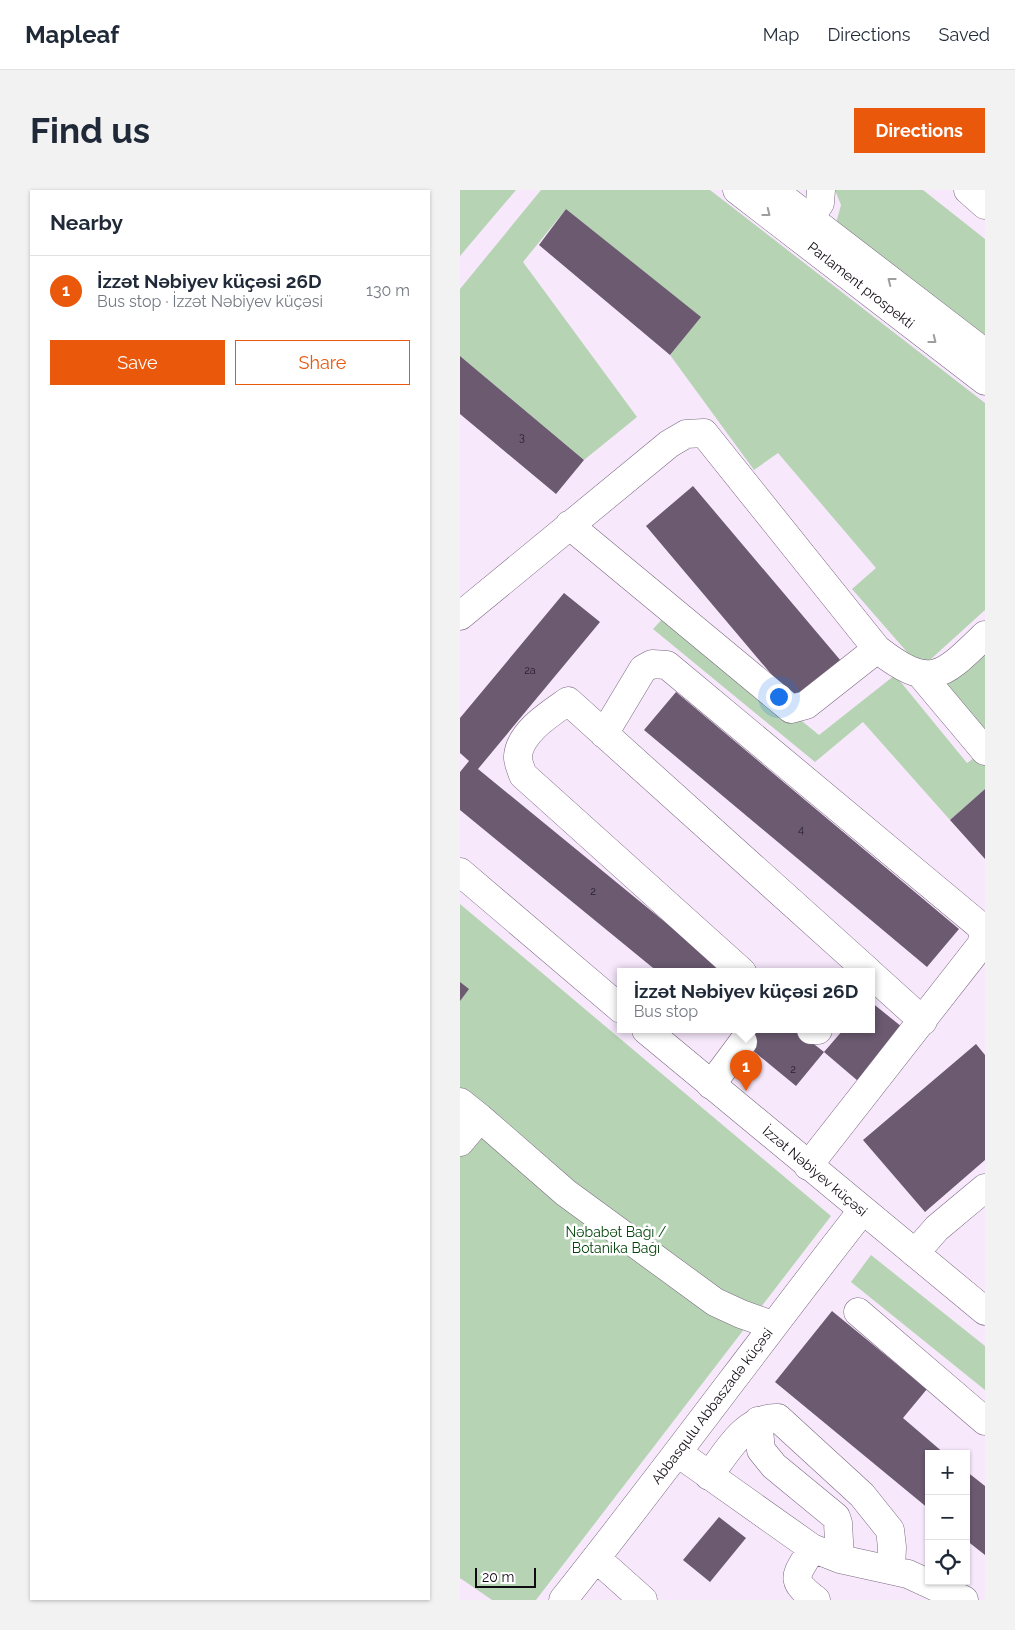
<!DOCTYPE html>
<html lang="en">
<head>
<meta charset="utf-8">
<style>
	body { margin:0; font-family:Raleway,sans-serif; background:#f2f2f3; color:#1f2937 }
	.controls { position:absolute; right:15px; bottom:15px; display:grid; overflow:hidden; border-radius:0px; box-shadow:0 1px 4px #0004 }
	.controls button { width:45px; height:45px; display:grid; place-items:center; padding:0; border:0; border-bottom:1px solid #e0e1e3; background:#fff; color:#1f2937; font:25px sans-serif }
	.scale { position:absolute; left:15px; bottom:12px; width:61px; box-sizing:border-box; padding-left:5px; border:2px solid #100a12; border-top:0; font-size:14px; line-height:18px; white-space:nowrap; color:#100a12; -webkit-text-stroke:4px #fff; paint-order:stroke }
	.you { position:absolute; left:318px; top:506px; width:18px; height:18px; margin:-12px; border:4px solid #fff; border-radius:50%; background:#1a73e8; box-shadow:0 0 0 8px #1a73e833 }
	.badge { display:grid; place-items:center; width:32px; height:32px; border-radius:50%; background:#ea580c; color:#fff; font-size:16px; font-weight:700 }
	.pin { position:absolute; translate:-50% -41px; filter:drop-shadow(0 1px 2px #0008) }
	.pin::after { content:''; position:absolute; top:26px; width:18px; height:15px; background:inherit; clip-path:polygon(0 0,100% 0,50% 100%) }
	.popup { position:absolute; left:157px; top:778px; width:258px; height:65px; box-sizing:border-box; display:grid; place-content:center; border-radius:0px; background:#fff; filter:drop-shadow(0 1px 4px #0005); font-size:16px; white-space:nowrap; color:#747a83 }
	.popup b { font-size:19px; color:#1f2937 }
	.popup::after { content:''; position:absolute; left:50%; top:100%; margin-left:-10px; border:10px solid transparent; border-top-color:#fff }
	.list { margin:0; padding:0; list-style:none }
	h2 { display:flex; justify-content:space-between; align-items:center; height:65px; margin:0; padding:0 20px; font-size:21px }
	h2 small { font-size:16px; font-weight:400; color:#747a83 }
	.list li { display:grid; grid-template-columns:32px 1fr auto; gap:15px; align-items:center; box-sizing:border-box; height:70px; padding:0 20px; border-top:1px solid #e0e1e3 }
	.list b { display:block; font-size:19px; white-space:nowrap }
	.list p { margin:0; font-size:16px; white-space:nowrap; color:#747a83 }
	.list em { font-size:16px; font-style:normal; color:#747a83 }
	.actions { display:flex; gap:10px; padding:15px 20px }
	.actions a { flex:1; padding:11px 0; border:1px solid #ea580c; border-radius:0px; text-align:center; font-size:18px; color:#ea580c }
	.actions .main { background:#ea580c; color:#fff }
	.icon { flex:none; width:28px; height:28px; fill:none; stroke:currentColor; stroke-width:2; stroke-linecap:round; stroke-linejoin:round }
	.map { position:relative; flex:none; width:525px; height:1410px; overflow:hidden; border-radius:0px }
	header { display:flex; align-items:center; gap:30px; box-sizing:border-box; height:70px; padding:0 25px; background:#fff; border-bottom:1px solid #e0e1e3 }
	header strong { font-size:24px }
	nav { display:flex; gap:28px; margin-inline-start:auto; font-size:18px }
	.intro { display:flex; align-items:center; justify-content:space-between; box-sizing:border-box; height:120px; padding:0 30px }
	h1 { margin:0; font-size:35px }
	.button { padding:12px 22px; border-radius:0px; background:#ea580c; color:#fff; font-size:18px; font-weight:700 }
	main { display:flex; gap:30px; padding:0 30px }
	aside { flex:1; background:#fff; border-radius:0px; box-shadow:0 1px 4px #0004 }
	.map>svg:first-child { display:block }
	.green { fill:#b6d4b4 }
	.building { fill:#6b5a70 }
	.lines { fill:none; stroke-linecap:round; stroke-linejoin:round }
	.minor-casing { stroke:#7b6a80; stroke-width:29 }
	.major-casing { stroke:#7b6a80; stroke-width:29 }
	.minor { stroke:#fff; stroke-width:28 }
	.major { stroke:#fff; stroke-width:28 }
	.oneway { stroke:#9f9da0 }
	.labels { text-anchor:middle; stroke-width:5; stroke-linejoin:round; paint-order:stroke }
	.number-label { font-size:11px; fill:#271e2a }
	.street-label { font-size:14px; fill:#100a12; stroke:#fff }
	.park-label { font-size:14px; fill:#05450c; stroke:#fff }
</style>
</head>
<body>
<header>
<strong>Mapleaf</strong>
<nav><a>Map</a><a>Directions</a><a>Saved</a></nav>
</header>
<div class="intro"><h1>Find us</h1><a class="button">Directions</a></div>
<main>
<aside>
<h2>Nearby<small></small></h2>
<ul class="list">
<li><span class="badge">1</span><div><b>İzzət Nəbiyev küçəsi 26D</b><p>Bus stop · İzzət Nəbiyev küçəsi</p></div><em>130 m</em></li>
</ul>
<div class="actions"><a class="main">Save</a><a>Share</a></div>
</aside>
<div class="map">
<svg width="525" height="1410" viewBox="0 0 525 1410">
	<rect width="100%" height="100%" fill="#f7e8fc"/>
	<path class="green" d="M0,0H56L0,66Z
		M81,0H250L525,213V420L461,478L392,399L416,378L318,263L294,280L210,165L240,127L106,19L63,72L177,227L124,270L0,166V99Z
		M375,0H463L525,49V152L376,33L381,15Z
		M209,422L359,545L435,485L507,573L521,563L474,506L525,464V599L490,630L403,532L355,572L193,439Z
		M0,714L371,1026L76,1410H32L0,1388Z
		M411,1065L525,1156V1200L391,1092Z"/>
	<path class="building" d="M106,19L241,127L210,165L79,55Z
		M0,166L124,270L96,304L0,224Z
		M233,296L381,471L333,510L186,336Z
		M104,403L140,432L18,579L266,782H198L0,620V582L9,571L0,563V528Z
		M216,502L499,739L467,777L184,540Z
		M525,599V669L490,630Z
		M0,792L9,799L0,811Z
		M411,812L442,837L398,891L364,862L383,840H411Z
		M268,840H336L364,862L336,896Z
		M516,854L525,865V970L465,1022L403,950Z
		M372,1121L467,1199L443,1228L485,1264H469V1319L315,1192Z
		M506,1281L525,1296V1365L506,1350Z
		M259,1327L286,1348L250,1392L223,1370Z"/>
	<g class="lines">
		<g class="minor-casing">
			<path id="minor" d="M508,0L525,15
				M337,46L360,13L361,0
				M109,335L331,519L346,515L417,459
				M0,426L209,254L226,244L244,243L417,459C470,500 481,488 525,445
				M462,486L525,561
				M144,544L183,479L192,474L207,475L519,735L524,744L521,755L348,976
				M282,782L63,585C61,579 57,571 58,566C60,542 91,523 108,511L409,782
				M411,784L463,831
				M351,840H358
				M251,895L283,852
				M0,912L20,928
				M0,952L20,928L106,1003L255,1112L281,1124L312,1135
				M455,1063L477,1038L525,998
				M398,1122L525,1231
				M298,1231L301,1260L314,1276L376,1327L378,1333L380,1369
				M218,1263L352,1358L380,1369L448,1384L504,1410
				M249,1286C266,1263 286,1226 318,1228L402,1305L430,1340L432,1357L431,1379
				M352,1358C337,1386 327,1388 356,1410
				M136,1368L183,1410
				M103,1410C205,1282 301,1150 402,1021"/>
		</g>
		<g class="major-casing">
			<path id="major" d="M277,0L525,191
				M313,0L525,163
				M0,682L161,819
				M186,840L525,1121"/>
		</g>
		<use href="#minor" class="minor"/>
		<use href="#major" class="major"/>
	</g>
	<defs><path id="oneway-chevron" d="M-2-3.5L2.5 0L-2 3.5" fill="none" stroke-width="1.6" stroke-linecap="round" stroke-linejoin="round" transform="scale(1.25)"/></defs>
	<g class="oneway">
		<use href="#oneway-chevron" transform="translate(307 23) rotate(38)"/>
		<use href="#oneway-chevron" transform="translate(431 91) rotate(-142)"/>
		<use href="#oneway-chevron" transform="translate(473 150) rotate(38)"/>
	</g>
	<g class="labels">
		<g class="number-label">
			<text x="62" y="251">3</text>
			<text x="70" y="484">2a</text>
			<text x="341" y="643">4</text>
			<text x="133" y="705">2</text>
			<text x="333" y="883">2</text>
		</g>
		<g class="street-label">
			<text transform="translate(401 95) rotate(38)" y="5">Parlament prospekti</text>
			<text transform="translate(355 981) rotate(40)" y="5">İzzət Nəbiyev küçəsi</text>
			<text transform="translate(252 1216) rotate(-53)" y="5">Abbasqulu Abbaszadə küçəsi</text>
		</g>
		<g class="park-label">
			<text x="156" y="1047">Nəbabət Bağı /<tspan x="156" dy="16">Botanika Bağı</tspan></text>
		</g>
	</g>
</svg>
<div class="controls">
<button>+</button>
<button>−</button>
<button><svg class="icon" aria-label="locate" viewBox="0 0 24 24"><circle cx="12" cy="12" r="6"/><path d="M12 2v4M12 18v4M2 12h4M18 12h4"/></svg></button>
</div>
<div class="scale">20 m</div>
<div class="you"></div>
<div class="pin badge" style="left:286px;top:901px">1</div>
<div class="popup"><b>İzzət Nəbiyev küçəsi 26D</b>Bus stop</div>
</div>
</main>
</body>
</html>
